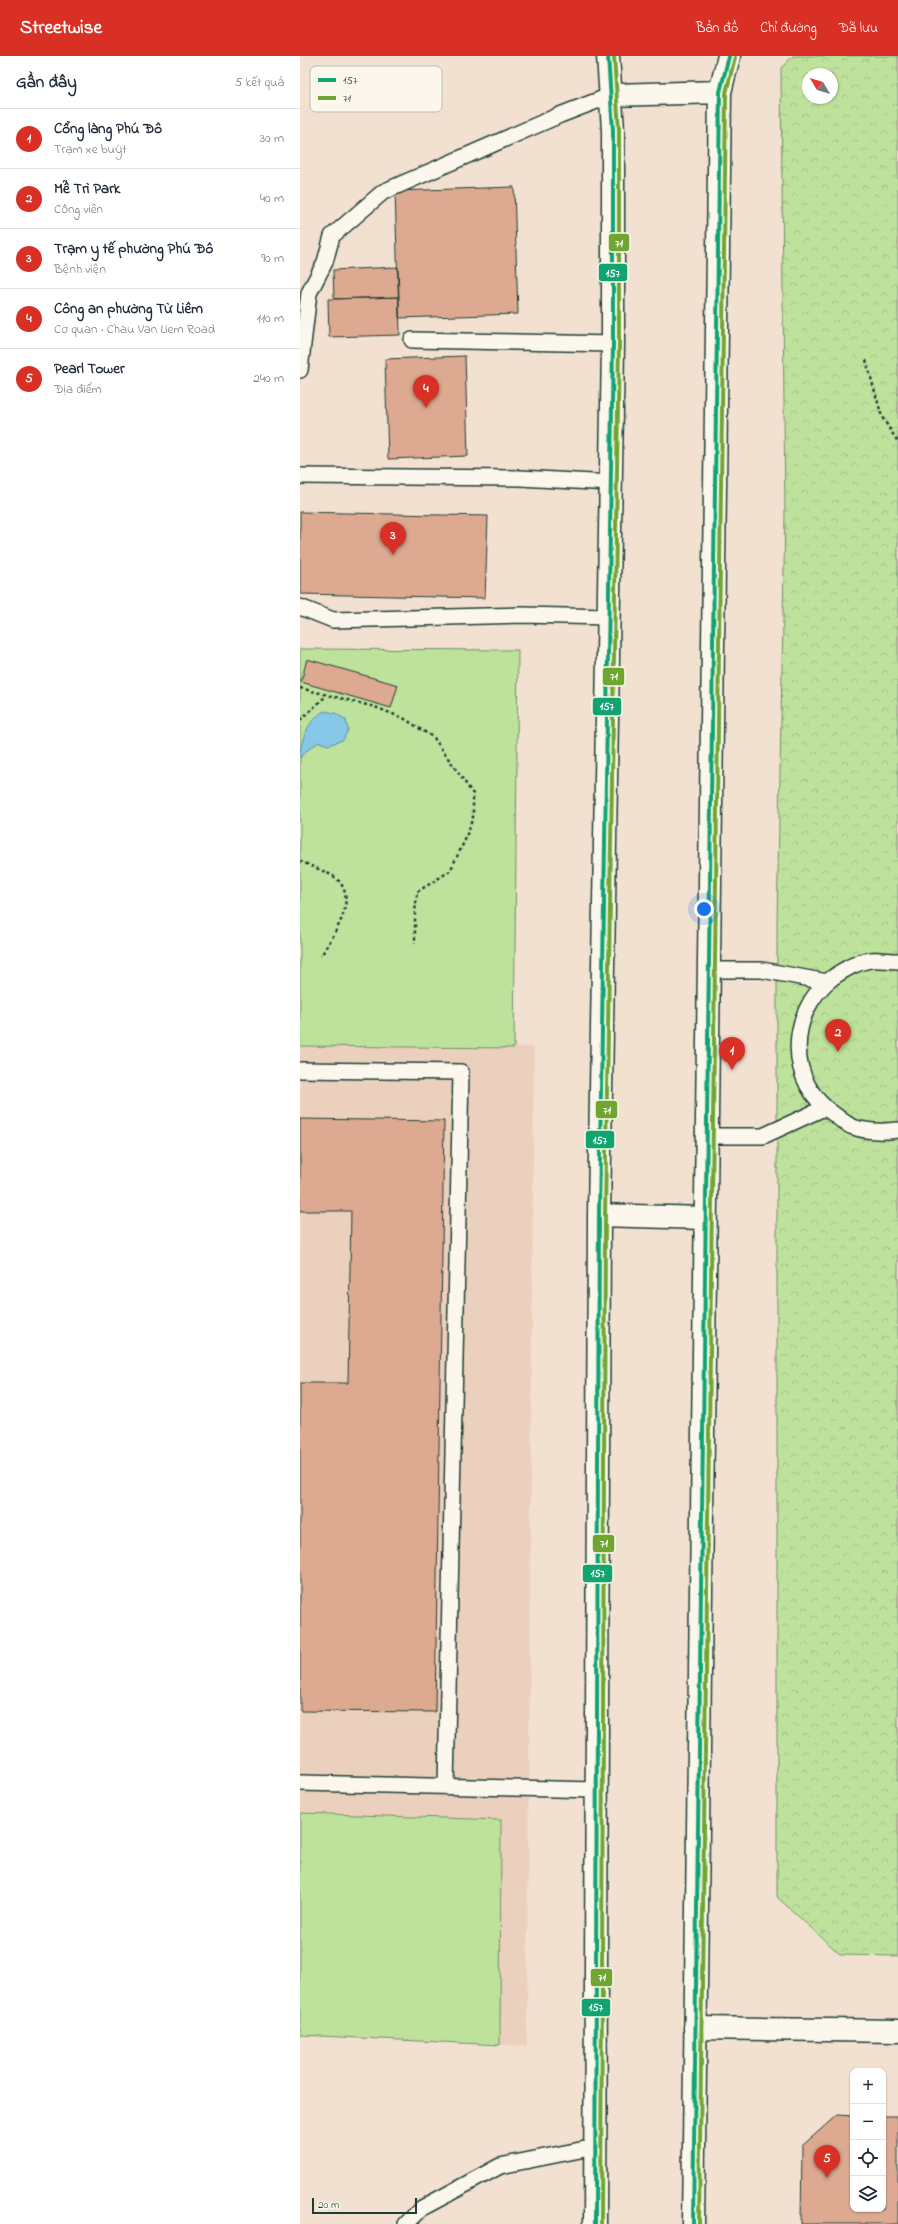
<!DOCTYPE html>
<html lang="vi">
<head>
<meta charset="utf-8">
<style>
	body { margin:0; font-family:"Indie Flower",sans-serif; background:#f6f6f7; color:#1f2937 }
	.controls { position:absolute; right:12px; bottom:12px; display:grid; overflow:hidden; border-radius:8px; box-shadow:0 1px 3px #0004 }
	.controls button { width:36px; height:36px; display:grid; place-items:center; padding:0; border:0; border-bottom:1px solid #e0e1e3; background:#fff; color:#1f2937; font:20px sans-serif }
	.compass { position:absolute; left:502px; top:12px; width:36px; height:36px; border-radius:50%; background:#fff; box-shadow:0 1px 3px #0004; rotate:308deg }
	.scale { position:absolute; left:12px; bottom:10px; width:105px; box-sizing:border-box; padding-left:4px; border:2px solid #1f3d34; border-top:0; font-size:11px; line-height:14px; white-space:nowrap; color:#1f3d34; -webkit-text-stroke:3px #fbf7ec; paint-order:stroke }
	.you { position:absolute; left:404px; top:853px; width:14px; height:14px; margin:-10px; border:3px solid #fff; border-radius:50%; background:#1a73e8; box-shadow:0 0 0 6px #1a73e833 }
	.badge { display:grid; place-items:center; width:26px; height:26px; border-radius:50%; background:#d93025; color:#fff; font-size:13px; font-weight:700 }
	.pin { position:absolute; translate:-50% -33px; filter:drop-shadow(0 1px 2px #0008) }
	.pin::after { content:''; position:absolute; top:21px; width:14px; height:12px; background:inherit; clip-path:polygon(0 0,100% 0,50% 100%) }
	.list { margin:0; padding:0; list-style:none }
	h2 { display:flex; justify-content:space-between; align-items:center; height:52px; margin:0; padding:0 16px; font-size:17px }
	h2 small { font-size:13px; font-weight:400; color:#747a83 }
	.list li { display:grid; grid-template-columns:26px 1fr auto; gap:12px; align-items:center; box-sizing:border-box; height:60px; padding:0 16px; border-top:1px solid #e0e1e3 }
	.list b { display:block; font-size:15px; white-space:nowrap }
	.list p { margin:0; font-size:13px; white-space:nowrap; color:#747a83 }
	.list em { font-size:13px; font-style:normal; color:#747a83 }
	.icon { flex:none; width:22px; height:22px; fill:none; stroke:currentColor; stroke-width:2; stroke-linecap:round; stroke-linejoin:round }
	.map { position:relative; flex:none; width:598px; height:2168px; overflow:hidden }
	header { display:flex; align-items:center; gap:24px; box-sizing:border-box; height:56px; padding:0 20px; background:#d93025; color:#fff }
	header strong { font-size:19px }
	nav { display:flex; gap:22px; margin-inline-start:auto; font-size:14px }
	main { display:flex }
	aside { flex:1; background:#fff }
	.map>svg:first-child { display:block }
	.built { fill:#ecd0be }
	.park { fill:url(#park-crowns); stroke:#6e9068; fill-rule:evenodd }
	.garden { fill:#bee29c; stroke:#6e9068 }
	.water { fill:#87c8e8; stroke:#5d90a0 }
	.building { fill:#ddaa91; stroke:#1f3d34 }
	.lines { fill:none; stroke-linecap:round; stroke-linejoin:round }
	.lane-casing { stroke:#1f3d34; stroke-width:18 }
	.street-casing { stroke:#1f3d34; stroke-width:25 }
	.secondary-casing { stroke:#1f3d34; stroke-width:25 }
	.path { stroke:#1f3d34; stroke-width:2.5; stroke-dasharray:3 3; stroke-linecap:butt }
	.lane { stroke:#fbf7ec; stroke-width:15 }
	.street { stroke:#fbf7ec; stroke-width:22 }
	.secondary { stroke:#fbf7ec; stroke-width:22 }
	.bus-1-casing { stroke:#fbf7ec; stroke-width:7 }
	.bus-2-casing { stroke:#fbf7ec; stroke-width:7 }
	.bus-1 { stroke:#11a471; stroke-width:4 }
	.bus-2 { stroke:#70a532; stroke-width:4 }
	.key { fill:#fbf7ec; stroke:#b9bfb5; stroke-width:1 }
	.key-label { font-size:11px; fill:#1f3d34 }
	.line-badge { stroke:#fbf7ec; stroke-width:1.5 }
	.badge-label { font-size:11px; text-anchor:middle; font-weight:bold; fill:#fff }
</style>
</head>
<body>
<header>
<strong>Streetwise</strong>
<nav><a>Bản đồ</a><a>Chỉ đường</a><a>Đã lưu</a></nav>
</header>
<main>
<aside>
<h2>Gần đây<small>5 kết quả</small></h2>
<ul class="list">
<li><span class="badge">1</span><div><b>Cổng làng Phú Đô</b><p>Trạm xe buýt</p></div><em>30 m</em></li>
<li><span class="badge">2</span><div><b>Mễ Trì Park</b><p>Công viên</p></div><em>40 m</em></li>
<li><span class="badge">3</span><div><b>Trạm y tế phường Phú Đô</b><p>Bệnh viện</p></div><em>90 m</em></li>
<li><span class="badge">4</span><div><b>Công an phường Từ Liêm</b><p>Cơ quan · Chau Van Liem Road</p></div><em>110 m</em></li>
<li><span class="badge">5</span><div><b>Pearl Tower</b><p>Địa điểm</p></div><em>240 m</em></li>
</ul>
</aside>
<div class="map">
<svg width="598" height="2168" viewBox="0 0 598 2168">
	<defs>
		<pattern id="park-crowns" width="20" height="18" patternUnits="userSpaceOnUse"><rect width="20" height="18" fill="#bee29c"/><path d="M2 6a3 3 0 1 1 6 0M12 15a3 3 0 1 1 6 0" fill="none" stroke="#a3c387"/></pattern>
	</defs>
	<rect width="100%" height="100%" fill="#f2e0d1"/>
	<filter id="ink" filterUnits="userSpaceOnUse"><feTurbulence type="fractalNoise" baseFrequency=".025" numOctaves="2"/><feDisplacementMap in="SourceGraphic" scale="8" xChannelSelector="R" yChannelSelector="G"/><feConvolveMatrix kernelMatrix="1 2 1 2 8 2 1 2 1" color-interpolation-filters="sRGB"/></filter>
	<g filter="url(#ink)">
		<path class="built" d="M0,990L234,991L227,1990L0,1979Z"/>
		<path class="park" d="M493,0H598V1900L541,1899L477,1841V868L485,462L481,12ZM508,18H532V42H508Z"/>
		<path class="garden" d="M0,593L218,594L214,992L0,990Z
			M0,1757L201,1764L200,1989L0,1979Z"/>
		<path class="water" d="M24,655L35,657L46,664L48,674L43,684L28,689L19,686L6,695L0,702C0,685 8,664 24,655Z"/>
		<path class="building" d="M214,131L218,258L99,262L95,135Z
			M98,211L99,241L34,243L33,214Z
			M99,241L100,279L29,281L28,243Z
			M165,300L168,400L88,403L85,303Z
			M0,456L188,460L185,542L0,538Z
			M7,603L98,629L91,652L1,626Z
			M0,1063L144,1065L135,1656L0,1655V1327H48L51,1155H0Z
			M537,2059L553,2060V2153H583V2060H598V2168H501L502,2090Z"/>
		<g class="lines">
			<g class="lane-casing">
				<path id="lane" d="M112,284L313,288
					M0,314L9,237L25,206L32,180L83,136L260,59L312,39
					M0,420L220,422L311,427
					M0,551L33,564L222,559L308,561
					M598,905C589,905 579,903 570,904C557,906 543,914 532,922C487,957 486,1027 535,1059C540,1063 547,1069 553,1071C568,1076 583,1076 598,1074
					M408,914H462L527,926
					M0,1014L161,1016L146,1731
					M405,1080H463L524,1052
					M0,1727L296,1734
					M106,2168L122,2152L200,2110L295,2091"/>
			</g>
			<g class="street-casing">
				<path id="street" d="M395,1972L598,1975"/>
			</g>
			<g class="secondary-casing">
				<path id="secondary" d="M312,39L420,36
					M299,1159L404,1162
					M295,2168L299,1159L313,288V74L308,0
					M393,2168L420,36L429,0"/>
			</g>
			<path class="path" d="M566,304L582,361L598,386
				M0,632L75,651L105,663L134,682L173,738V761L165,784L150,815L117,836L115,858V887
				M0,664L26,640
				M0,805C10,810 28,816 36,822C60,844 33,879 21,900"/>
			<use href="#lane" class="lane"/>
			<use href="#street" class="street"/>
			<use href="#secondary" class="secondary"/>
			<g class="bus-1-casing">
				<path id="bus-1" d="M295,2168L299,1159L313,288V74L308,0
					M393,2168L420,36L429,0"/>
			</g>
			<g class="bus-2-casing">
				<path id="bus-2" d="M301,2168L305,1159L319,288V74L314,0
					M399,2168L426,37L435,1"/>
			</g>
			<use href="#bus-1" class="bus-1"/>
			<use href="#bus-2" class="bus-2"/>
		</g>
	</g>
	<rect x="10" y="10" width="132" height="46" rx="6" class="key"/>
	<rect x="18" y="22" width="18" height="4" fill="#11a471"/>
	<rect x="18" y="40" width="18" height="4" fill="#70a532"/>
	<g class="key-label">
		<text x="43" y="28">157</text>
		<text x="43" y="46">71</text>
	</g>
	<g class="line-badge">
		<rect x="308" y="177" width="22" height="19" rx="4" fill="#70a532"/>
		<rect x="298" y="207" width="30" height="19" rx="4" fill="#11a471"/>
		<rect x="302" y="611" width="23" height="19" rx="4" fill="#70a532"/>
		<rect x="292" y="641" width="30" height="19" rx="4" fill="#11a471"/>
		<rect x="295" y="1044" width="23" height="19" rx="4" fill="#70a532"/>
		<rect x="285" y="1074" width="30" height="19" rx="4" fill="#11a471"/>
		<rect x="292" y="1478" width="23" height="19" rx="4" fill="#70a532"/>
		<rect x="282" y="1508" width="31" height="19" rx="4" fill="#11a471"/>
		<rect x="290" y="1912" width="23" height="19" rx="4" fill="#70a532"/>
		<rect x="281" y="1942" width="30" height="19" rx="4" fill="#11a471"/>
	</g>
	<g class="badge-label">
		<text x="319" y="191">71</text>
		<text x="313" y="221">157</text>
		<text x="314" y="624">71</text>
		<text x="307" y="654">157</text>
		<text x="307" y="1058">71</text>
		<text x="300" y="1088">157</text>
		<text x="304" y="1491">71</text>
		<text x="298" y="1521">157</text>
		<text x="302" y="1925">71</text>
		<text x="296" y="1955">157</text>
	</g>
</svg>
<div class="controls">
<button>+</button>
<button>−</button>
<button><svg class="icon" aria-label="locate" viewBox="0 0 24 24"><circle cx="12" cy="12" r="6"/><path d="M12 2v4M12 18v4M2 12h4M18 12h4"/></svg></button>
<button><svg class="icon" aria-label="layers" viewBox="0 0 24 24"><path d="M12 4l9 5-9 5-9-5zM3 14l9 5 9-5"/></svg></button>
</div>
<svg class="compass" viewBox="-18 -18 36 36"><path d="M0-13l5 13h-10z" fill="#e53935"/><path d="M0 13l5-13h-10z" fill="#747a83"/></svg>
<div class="scale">20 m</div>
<div class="you"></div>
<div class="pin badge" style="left:432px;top:1014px">1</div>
<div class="pin badge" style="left:538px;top:996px">2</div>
<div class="pin badge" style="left:93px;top:499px">3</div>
<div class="pin badge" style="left:126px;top:352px">4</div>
<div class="pin badge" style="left:527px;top:2122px">5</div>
</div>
</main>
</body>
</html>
